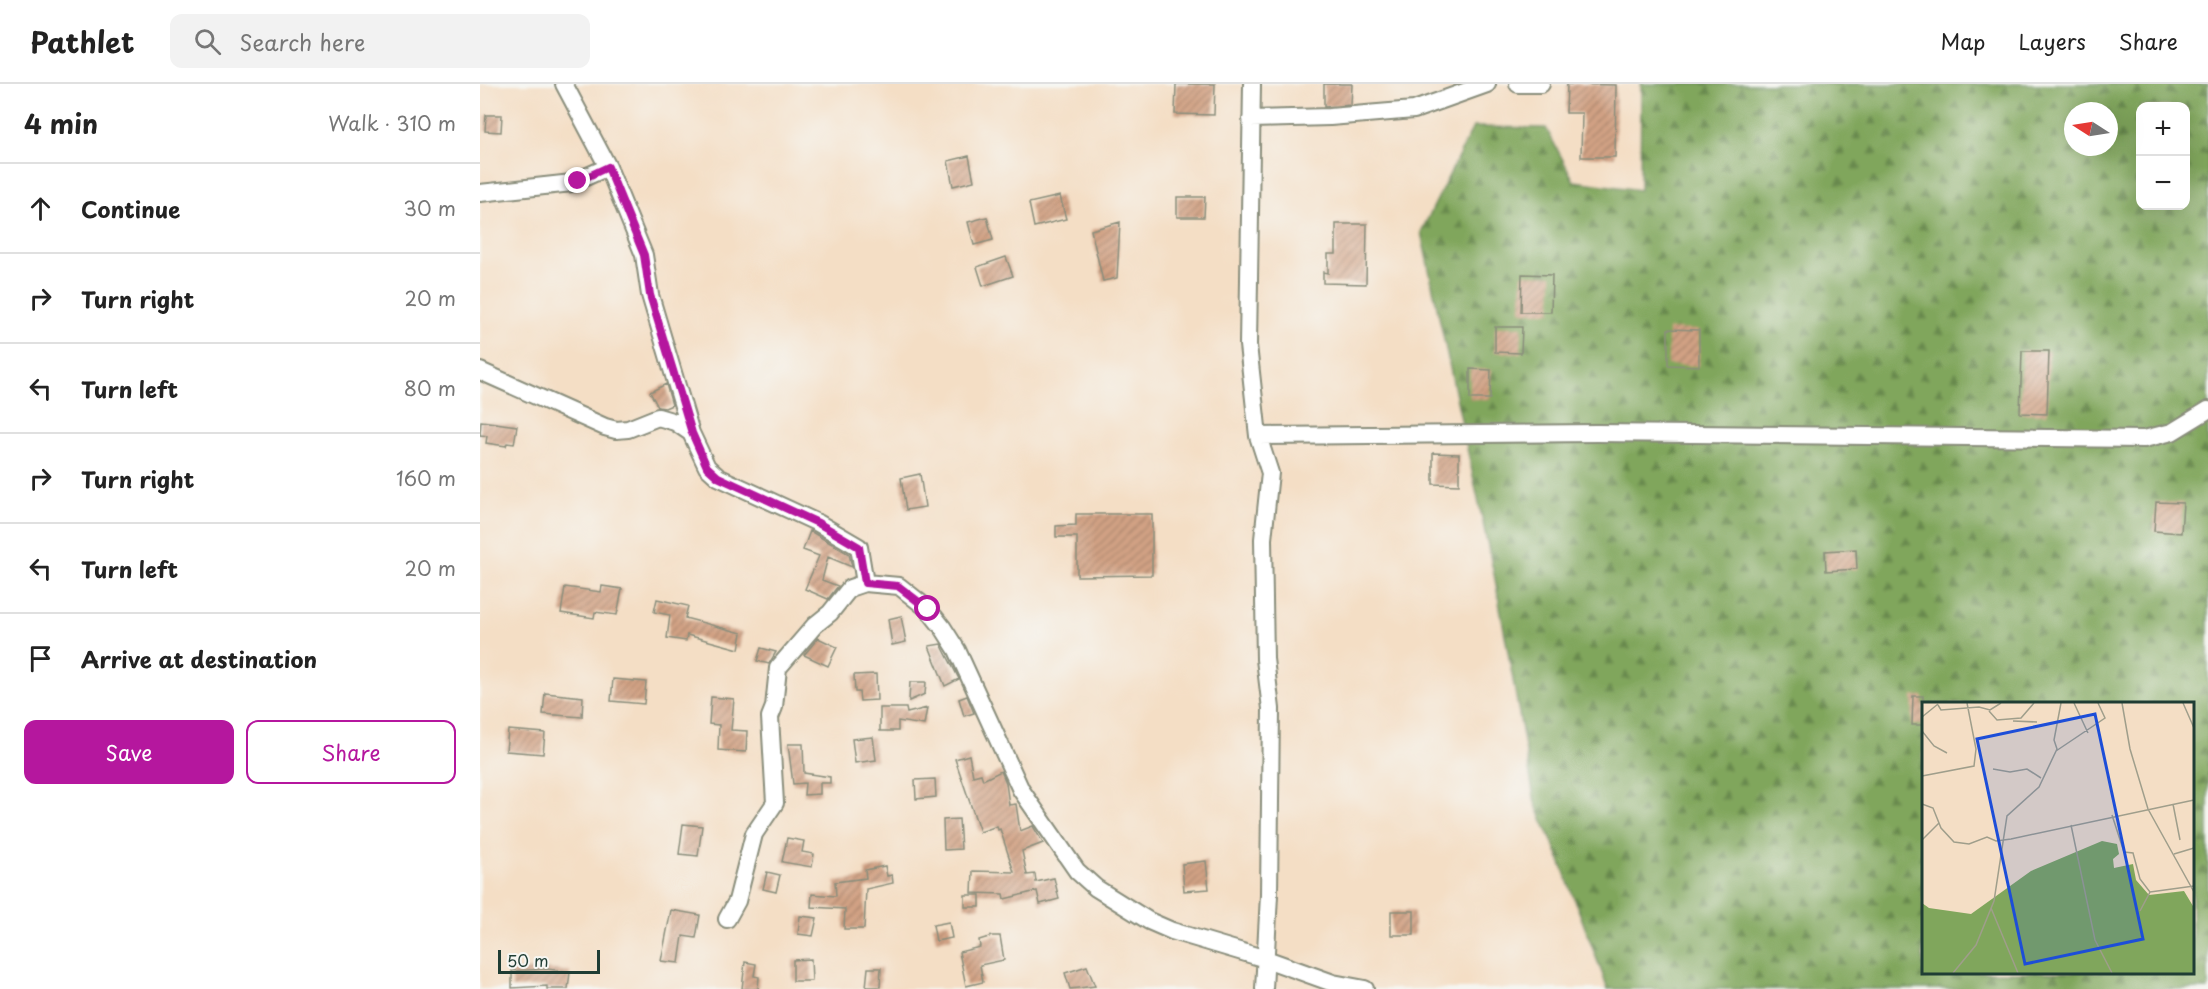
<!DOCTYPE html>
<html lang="en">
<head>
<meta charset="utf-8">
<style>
	body { margin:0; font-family:"Playpen Sans",sans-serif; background:#f2f2f2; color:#222 }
	.controls { position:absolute; right:18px; top:18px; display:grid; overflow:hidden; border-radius:12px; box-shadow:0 6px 24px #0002 }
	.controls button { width:54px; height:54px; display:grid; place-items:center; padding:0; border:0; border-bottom:2px solid #e0e0e0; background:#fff; color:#222; font:30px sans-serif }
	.compass { position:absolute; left:1584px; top:18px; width:54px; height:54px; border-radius:50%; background:#fff; box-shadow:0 6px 24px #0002; rotate:282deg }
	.scale { position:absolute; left:18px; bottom:15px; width:102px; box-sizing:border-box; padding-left:6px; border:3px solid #1f3d34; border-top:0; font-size:16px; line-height:21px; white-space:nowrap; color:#1f3d34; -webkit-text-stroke:4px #f6f6f2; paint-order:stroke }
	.stop { position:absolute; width:18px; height:18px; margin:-14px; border:4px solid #b5179e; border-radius:50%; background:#fff }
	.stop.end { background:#b5179e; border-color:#fff; box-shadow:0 2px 6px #0008 }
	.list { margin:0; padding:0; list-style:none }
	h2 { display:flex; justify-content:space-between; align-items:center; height:78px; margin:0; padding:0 24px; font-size:26px }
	h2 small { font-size:20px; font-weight:400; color:#767676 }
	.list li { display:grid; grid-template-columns:39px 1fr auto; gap:18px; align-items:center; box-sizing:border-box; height:90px; padding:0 24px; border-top:2px solid #e0e0e0 }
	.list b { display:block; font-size:22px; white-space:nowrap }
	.list em { font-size:20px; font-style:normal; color:#767676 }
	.actions { display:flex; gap:12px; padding:18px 24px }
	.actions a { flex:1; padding:14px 0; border:2px solid #b5179e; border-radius:12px; text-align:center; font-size:21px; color:#b5179e }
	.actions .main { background:#b5179e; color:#fff }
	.icon { flex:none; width:33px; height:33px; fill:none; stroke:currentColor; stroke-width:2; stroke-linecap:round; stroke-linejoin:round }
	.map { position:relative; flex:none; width:1728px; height:905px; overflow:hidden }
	header { display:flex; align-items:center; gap:36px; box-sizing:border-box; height:84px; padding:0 30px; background:#fff; border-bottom:2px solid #e0e0e0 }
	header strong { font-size:28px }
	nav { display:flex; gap:33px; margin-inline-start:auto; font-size:21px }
	.search { width:420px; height:54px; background:#f2f2f2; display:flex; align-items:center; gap:15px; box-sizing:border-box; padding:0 21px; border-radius:12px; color:#767676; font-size:22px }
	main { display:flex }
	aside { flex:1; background:#fff }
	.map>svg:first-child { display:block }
	.forest { fill:url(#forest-firs); stroke:#507248; stroke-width:1.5; fill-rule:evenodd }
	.building { fill:url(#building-hatch) }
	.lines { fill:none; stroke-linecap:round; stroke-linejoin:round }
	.minor-casing { stroke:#8a8e7c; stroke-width:20 }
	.minor { stroke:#fff; stroke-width:16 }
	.route { stroke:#b5179e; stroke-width:8 }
	.inset-road { fill:none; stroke:#9f9e8b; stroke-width:1.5 }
	.view { fill:#1d4ed8; fill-opacity:0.15; stroke:#1d4ed8; stroke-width:3 }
	.inset-edge { fill:none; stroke:#1f3d34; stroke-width:3 }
</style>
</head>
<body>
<header>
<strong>Pathlet</strong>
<div class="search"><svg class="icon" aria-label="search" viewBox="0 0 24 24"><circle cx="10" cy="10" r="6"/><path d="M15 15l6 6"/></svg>Search here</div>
<nav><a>Map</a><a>Layers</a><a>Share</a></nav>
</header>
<main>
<aside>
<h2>4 min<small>Walk · 310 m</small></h2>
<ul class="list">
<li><svg class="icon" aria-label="ahead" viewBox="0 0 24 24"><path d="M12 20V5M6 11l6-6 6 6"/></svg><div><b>Continue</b></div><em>30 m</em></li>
<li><svg class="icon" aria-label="right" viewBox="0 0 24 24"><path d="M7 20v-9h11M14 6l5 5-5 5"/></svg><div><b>Turn right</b></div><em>20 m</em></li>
<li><svg class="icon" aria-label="left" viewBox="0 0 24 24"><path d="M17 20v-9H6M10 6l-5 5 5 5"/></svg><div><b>Turn left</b></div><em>80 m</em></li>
<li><svg class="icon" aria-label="right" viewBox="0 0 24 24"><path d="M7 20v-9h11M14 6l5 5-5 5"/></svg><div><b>Turn right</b></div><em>160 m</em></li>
<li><svg class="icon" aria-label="left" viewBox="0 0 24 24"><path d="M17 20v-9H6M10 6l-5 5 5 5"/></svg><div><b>Turn left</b></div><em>20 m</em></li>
<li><svg class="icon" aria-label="arrive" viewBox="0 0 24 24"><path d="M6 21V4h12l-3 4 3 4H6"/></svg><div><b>Arrive at destination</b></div></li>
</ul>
<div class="actions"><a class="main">Save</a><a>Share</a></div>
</aside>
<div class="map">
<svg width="1728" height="905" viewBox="0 0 1728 905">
	<defs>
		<pattern id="forest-firs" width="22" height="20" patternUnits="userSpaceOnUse" patternTransform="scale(1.5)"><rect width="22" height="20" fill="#80a65c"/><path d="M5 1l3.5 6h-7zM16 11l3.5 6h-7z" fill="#68884d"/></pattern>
		<pattern id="building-hatch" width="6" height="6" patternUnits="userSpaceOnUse" patternTransform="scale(1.5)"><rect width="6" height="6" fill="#d2a284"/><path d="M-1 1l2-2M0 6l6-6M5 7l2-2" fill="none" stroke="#aa856d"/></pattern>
	</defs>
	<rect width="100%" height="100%" fill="#f6f6f2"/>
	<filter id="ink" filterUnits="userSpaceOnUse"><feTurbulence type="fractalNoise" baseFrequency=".0167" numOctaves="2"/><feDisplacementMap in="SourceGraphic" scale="12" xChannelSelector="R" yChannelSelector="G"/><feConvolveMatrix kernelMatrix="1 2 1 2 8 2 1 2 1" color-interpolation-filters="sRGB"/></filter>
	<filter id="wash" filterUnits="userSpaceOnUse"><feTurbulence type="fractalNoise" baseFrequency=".008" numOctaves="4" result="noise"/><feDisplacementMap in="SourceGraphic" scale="24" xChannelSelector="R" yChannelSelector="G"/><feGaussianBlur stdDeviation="1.35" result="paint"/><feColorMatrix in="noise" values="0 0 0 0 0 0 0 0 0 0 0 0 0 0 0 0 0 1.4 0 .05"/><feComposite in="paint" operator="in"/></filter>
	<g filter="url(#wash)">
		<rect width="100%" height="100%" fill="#f4dec5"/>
		<path class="forest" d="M1161,0H1728V905H1128L1076,766L1055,719L1015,495L941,148L993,43L1066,44L1094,97L1160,106ZM1660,22H1706V122H1660ZM1593,27H1629V63H1593ZM1443,620H1712V888H1443Z"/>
		<g id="blocks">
			<path class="building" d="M696,0H735L734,31L695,30Z
				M844,0H872L871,21L844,23Z
				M1087,0L1136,1L1135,73H1101L1102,29H1086Z
				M6,31H22L21,48L5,47Z
				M489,72L494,97L473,102L468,77Z
				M580,112L586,135L554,143L549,119Z
				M697,113H725L724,133H697Z
				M507,133L513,156L494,161L488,138Z
				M640,138L637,194L623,197L611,146Z
				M856,140H887L886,200L843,199V188L848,189V170H856Z
				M526,173L533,192L503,202L497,183Z
				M1042,190L1072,191L1071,228H1041Z
				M1015,243H1042L1041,269L1015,268Z
				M1188,245L1219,246V282L1188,281Z
				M1542,267H1569L1567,330L1540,329Z
				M990,285L1011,286L1010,315H990Z
				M186,300L192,321L185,324L178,323L170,308Z
				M1,337L37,342L34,360L27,359L26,362L6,359L7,352L0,351Z
				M953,369L979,370V401L953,400Z
				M440,390L445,423L426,426L421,394Z
				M1676,418L1703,419L1701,449L1674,447Z
				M596,430H672V491L597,492V453H576V442L596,441Z
				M330,447L369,470L372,483L348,473L342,496L358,502L348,515L325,505L339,472L323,466Z
				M1376,465L1377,485L1346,487L1345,467Z
				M122,502L142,505L137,531L115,528L114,534L81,529L85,503L121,508Z
				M177,515L208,522L205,534L262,549L259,565L207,551L206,557L187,554L190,531L174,528Z
				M421,532L426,558L412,561L408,535Z
				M338,554L357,563L348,582L324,571Z
				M461,560L479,595L465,602L449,562Z
				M281,564L296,568L289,580L277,577Z
				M396,590L397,616L380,617L379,608H375L374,591Z
				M133,595L166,598L164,620L131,617Z
				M430,598H446L445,610L429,617Z
				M65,609L103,613L102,633L63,630Z
				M487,612L494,629L484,632L479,615Z
				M1433,612H1443V641H1432Z
				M231,613L254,615L251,646L267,647L266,668L238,666L239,641L229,640Z
				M400,624H426L427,629L447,624L444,641L418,637V647H400Z
				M28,646L65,649L63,670L26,667Z
				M393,653L396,676L375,679L372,655Z
				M308,660H323L324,689L350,693V699H340V710L324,711L325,699L313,700Z
				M489,671L493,692L501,690L503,696L521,687L526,699L529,721L536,720L540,747L553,742L563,759L542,767L547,791L555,790L556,798L574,794L579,815L560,820L557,807L524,815L523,810L492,809L493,787L534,788L520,745L518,746L517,742L500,748L475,675Z
				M455,695L456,713L436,715L435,696Z
				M479,735L481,765L464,766L463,736Z
				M203,740L222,742L218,772L199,770Z
				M307,754L324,757L322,768L334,770L332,783L302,778Z
				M726,777L729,805L704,807L702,780Z
				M405,782L407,792L412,791L413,799L386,805L384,845H364L365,825L331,823L332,810L356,812L355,798L386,794L385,786Z
				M287,788L300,791L296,808L283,805Z
				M485,811H500V823H485Z
				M191,826L220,831L216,854L203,852L199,879L181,877Z
				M911,827H934V851H911Z
				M320,832L337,834L333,852L318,850Z
				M469,838L472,854L456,857L453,841Z
				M512,852H520L524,876L500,881L503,898L486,902L479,868L500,863L499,856Z
				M331,875L332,897H313V876Z
				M265,878L276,880L274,892L279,893L278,905H262Z
				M607,882L615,902L590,905L585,889Z
				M388,884H401L400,903H386Z
				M67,885L90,888L88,905H67V902L32,904V887Z"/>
		</g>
	</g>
	<g filter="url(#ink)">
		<use href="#blocks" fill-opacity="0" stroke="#8a8e7c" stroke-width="1.5"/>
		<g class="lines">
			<g class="minor-casing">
				<path id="minor" d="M84,0L128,83L164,171L170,211L211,349
					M772,0L768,261L778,352L790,389L783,455L785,575L791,625L789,811L784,905
					M1038,0H1061
					M771,35L850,33L934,26L1007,0
					M0,109L92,99L128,83
					M0,287L125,343L136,346L148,345L178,333L195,338L211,349L227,383L238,393L338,439L379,463L385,499L419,502L448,525L463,544L477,566L541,706L597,787L616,804L669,837L692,847L786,875L853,899L885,905
					M778,352L1117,349L1664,355L1692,348L1728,326
					M247,835L257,817L274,750L295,719L290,633L294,623L298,584L335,541L350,529L370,504L385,499"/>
			</g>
			<use href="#minor" class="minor"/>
		</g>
	</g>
	<g class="lines" filter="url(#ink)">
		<path class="route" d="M98,97L128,83L164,171L170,211L212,349L227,383L238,393L338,439L379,463L385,499L418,502L448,525"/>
	</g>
	<g transform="translate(1442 618)">
		<rect width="272" height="272" fill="#f4dec5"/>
		<path d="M180,139L195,142L197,152L191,157L192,166L211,162L214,178L227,193L262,189L271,204V271H0V201L7,206L49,212L109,169Z" fill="#80a65c"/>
		<path class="inset-road" d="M152,1L166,31M200,1L208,47L226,107L272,190M261,1L272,26M16,3L19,8L57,5L68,8L79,1M67,9L75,18L99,16L112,1M0,15L16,2M91,19L115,20M0,29L12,44L25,51M134,49L183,16L176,1M71,67L88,70L105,67L119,76M0,74L52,64L54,47L45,1M0,102L11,106L19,126L32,140L47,142L65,135L74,139L89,137L272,98M251,102L258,138M190,113L202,150L211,151L218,177L228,190L218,209M149,123L173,238L190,271M0,138L17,121M252,152L272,146M228,190L272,184M69,206L96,271M31,271L54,243L72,199L85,114L117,85L135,47L132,38L139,1"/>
		<path class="view" d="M173,12L221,237L103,262L55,37Z"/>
		<rect width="272" height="272" class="inset-edge"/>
	</g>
</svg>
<div class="controls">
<button>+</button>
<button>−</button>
</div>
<svg class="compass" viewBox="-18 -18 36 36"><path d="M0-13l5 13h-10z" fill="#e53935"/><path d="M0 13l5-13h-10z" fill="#767676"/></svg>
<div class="scale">50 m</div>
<div class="stop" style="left:448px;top:525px"></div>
<div class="stop end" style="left:98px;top:97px"></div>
</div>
</main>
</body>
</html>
